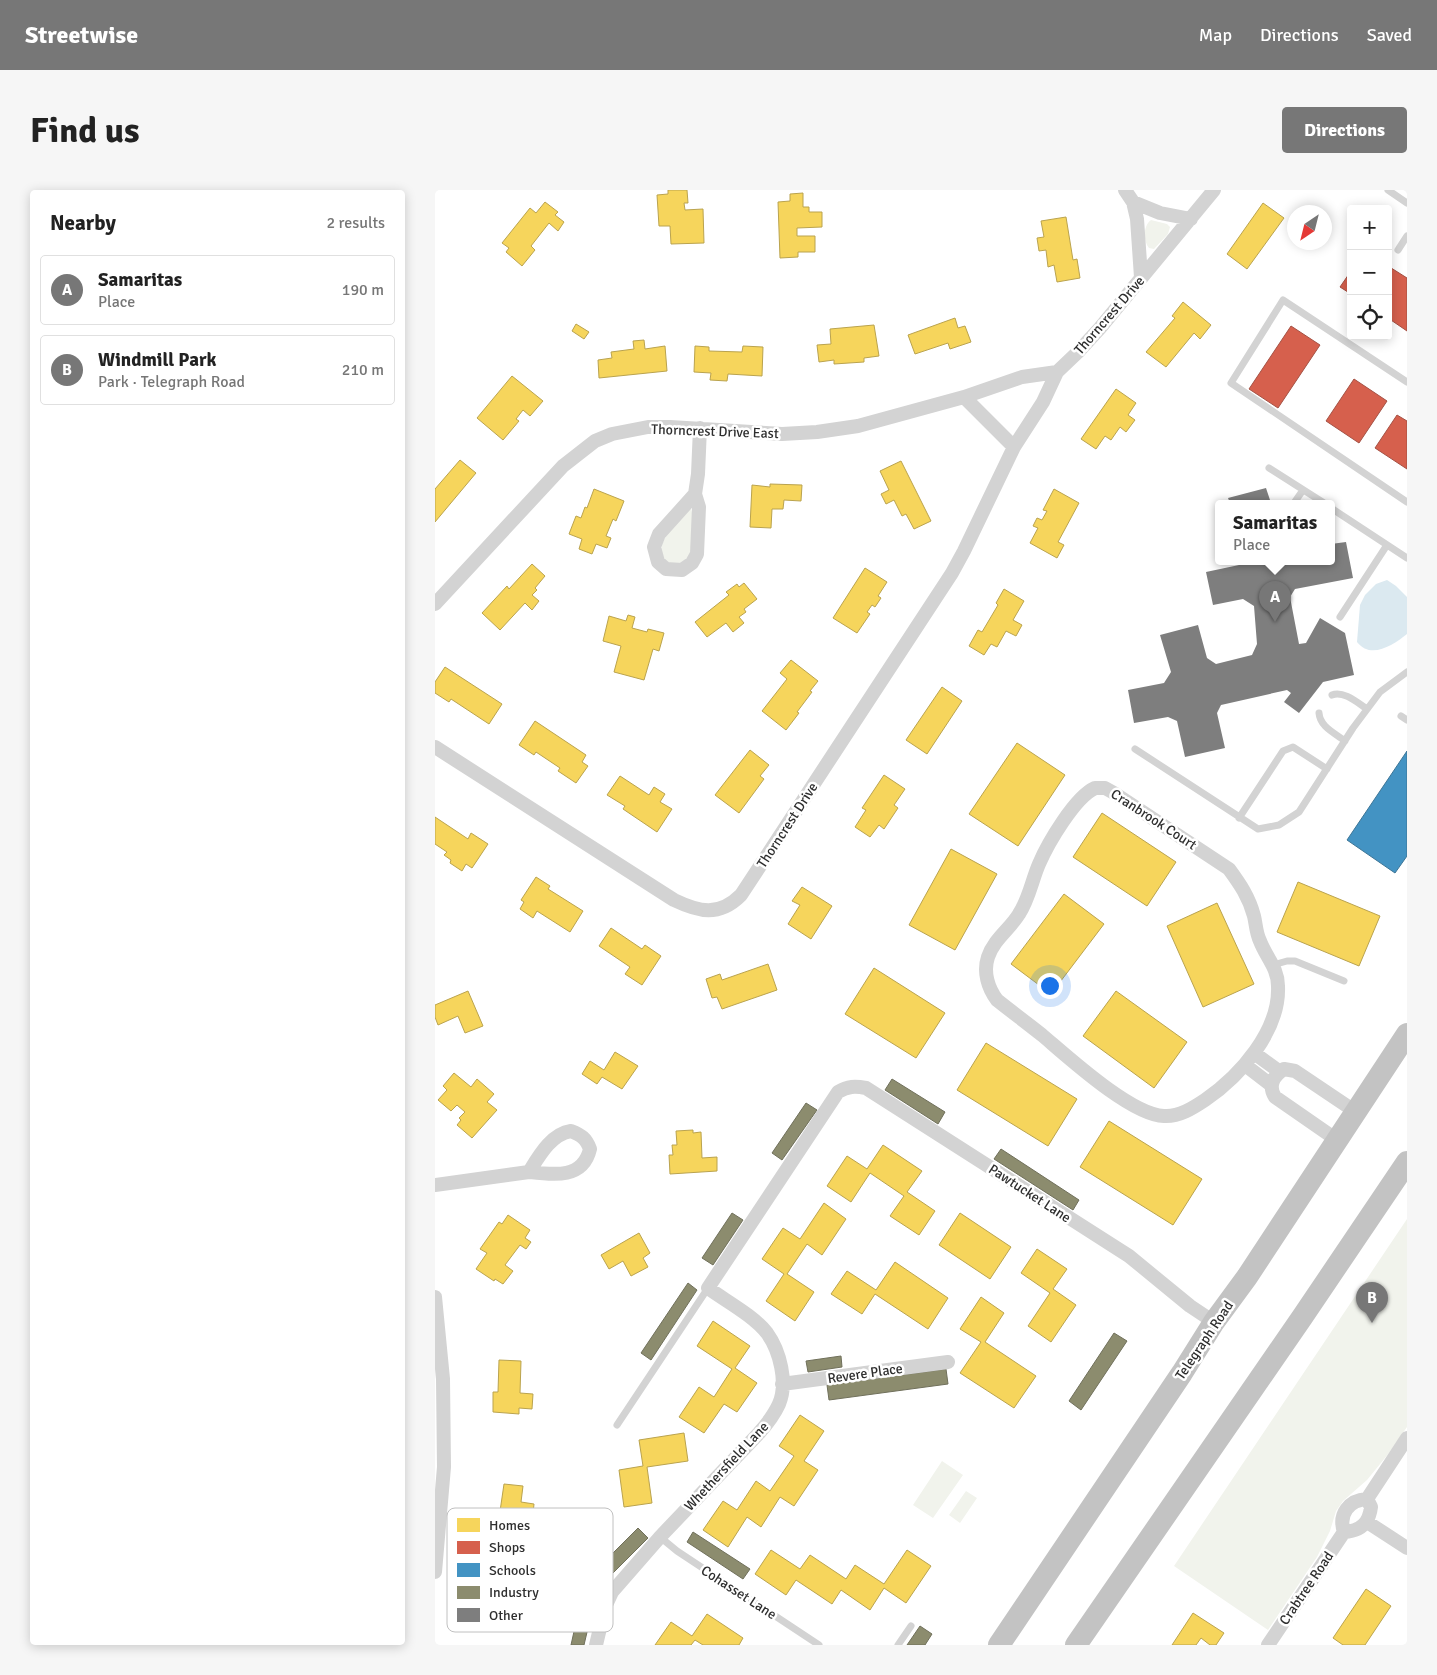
<!DOCTYPE html>
<html lang="en">
<head>
<meta charset="utf-8">
<style>
	body { margin:0; font-family:Signika,sans-serif; background:#f6f6f6; color:#222 }
	.controls { position:absolute; right:15px; top:15px; display:grid; overflow:hidden; border-radius:5px; box-shadow:0 2px 12px #0003 }
	.controls button { width:45px; height:45px; display:grid; place-items:center; padding:0; border:0; border-bottom:1px solid #e0e0e0; background:#fff; color:#222; font:25px sans-serif }
	.compass { position:absolute; left:852px; top:15px; width:45px; height:45px; border-radius:50%; background:#fff; box-shadow:0 2px 12px #0003; rotate:215deg }
	.you { position:absolute; left:614px; top:795px; width:18px; height:18px; margin:-12px; border:4px solid #fff; border-radius:50%; background:#1a73e8; box-shadow:0 0 0 8px #1a73e833 }
	.badge { display:grid; place-items:center; width:32px; height:32px; border-radius:50%; background:#777; color:#fff; font-size:16px; font-weight:700 }
	.pin { position:absolute; translate:-50% -41px; filter:drop-shadow(0 1px 2px #0008) }
	.pin::after { content:''; position:absolute; top:26px; width:18px; height:15px; background:inherit; clip-path:polygon(0 0,100% 0,50% 100%) }
	.popup { position:absolute; left:780px; top:310px; width:120px; height:65px; box-sizing:border-box; display:grid; place-content:center; border-radius:5px; background:#fff; filter:drop-shadow(0 1px 4px #0005); font-size:16px; white-space:nowrap; color:#767676 }
	.popup b { font-size:19px; color:#222 }
	.popup::after { content:''; position:absolute; left:50%; top:100%; margin-left:-10px; border:10px solid transparent; border-top-color:#fff }
	.list { margin:0; padding:0; list-style:none }
	h2 { display:flex; justify-content:space-between; align-items:center; height:65px; margin:0; padding:0 20px; font-size:21px }
	h2 small { font-size:16px; font-weight:400; color:#767676 }
	.list li { display:grid; grid-template-columns:32px 1fr auto; gap:15px; align-items:center; box-sizing:border-box; height:70px; margin:0 10px 10px; padding:0 10px; border:1px solid #e0e0e0; border-radius:5px }
	.list b { display:block; font-size:19px; white-space:nowrap }
	.list p { margin:0; font-size:16px; white-space:nowrap; color:#767676 }
	.list em { font-size:16px; font-style:normal; color:#767676 }
	.icon { flex:none; width:28px; height:28px; fill:none; stroke:currentColor; stroke-width:2; stroke-linecap:round; stroke-linejoin:round }
	.map { position:relative; flex:none; width:972px; height:1455px; overflow:hidden; border-radius:5px }
	header { display:flex; align-items:center; gap:30px; box-sizing:border-box; height:70px; padding:0 25px; background:#777; color:#fff }
	header strong { font-size:24px }
	nav { display:flex; gap:28px; margin-inline-start:auto; font-size:18px }
	.intro { display:flex; align-items:center; justify-content:space-between; box-sizing:border-box; height:120px; padding:0 30px }
	h1 { margin:0; font-size:35px }
	.button { padding:12px 22px; border-radius:5px; background:#777; color:#fff; font-size:18px; font-weight:700 }
	main { display:flex; gap:30px; padding:0 30px }
	aside { flex:1; background:#fff; border-radius:5px; box-shadow:0 2px 12px #0003 }
	.map>svg:first-child { display:block }
	.green { fill:#f1f3ec }
	.water { fill:#dbe9f0 }
	.homes { fill:#f6d55c; stroke:#baa34e }
	.shops { fill:#d6604d; stroke:#a45144 }
	.schools { fill:#4393c3; stroke:#3d7596 }
	.industry { fill:#8c8c6e; stroke:#70705b }
	.building { fill:#7e7e7e }
	.lines { fill:none; stroke-linecap:round; stroke-linejoin:round }
	.service { stroke:#d3d3d3; stroke-width:7 }
	.minor { stroke:#d3d3d3; stroke-width:14 }
	.trunk { stroke:#c3c3c3; stroke-width:22 }
	.labels { text-anchor:middle; stroke-width:5; stroke-linejoin:round; paint-order:stroke }
	.street-label { font-size:14px; fill:#2e2e2e; stroke:#fff }
	.key { fill:#fff; stroke:#c0c0c0; stroke-width:1 }
	.key-label { font-size:14px; fill:#2e2e2e }
</style>
</head>
<body>
<header>
<strong>Streetwise</strong>
<nav><a>Map</a><a>Directions</a><a>Saved</a></nav>
</header>
<div class="intro"><h1>Find us</h1><a class="button">Directions</a></div>
<main>
<aside>
<h2>Nearby<small>2 results</small></h2>
<ul class="list">
<li><span class="badge">A</span><div><b>Samaritas</b><p>Place</p></div><em>190 m</em></li>
<li><span class="badge">B</span><div><b>Windmill Park</b><p>Park · Telegraph Road</p></div><em>210 m</em></li>
</ul>
</aside>
<div class="map">
<svg width="972" height="1455" viewBox="0 0 972 1455">
	<rect width="100%" height="100%" fill="#fff"/>
	<path class="green" d="M716,30L732,34L735,37L733,44L719,59L714,58C708,51 708,36 716,30Z
		M256,318C258,325 258,334 258,341C258,346 259,352 258,357C252,382 220,377 227,355C231,341 247,329 256,318Z
		M972,1029V1237L954,1263L932,1290L908,1311L901,1321L895,1341L882,1367L833,1440L739,1376Z
		M507,1271L528,1285L498,1328L478,1315Z
		M531,1301L542,1308L525,1333L514,1325Z"/>
	<path class="water" d="M952,390L961,396L972,407V444C958,455 936,470 922,452L925,415L930,405L941,394Z"/>
	<path class="homes" d="M233,0H252L253,13H249L250,20L268,19L269,53L236,54L235,36H224L222,5L233,4Z
		M368,3V17H374V22H387V37L362,38V46H380V62H363V67L345,68L343,12L355,11V4Z
		M110,12L123,22L120,25L129,32L123,41L114,33L96,56L100,60L87,76L71,62L74,58L67,53L95,18L101,23Z
		M828,13L849,28L812,79L792,64Z
		M631,27L638,70L642,69L645,88L622,92L619,75L613,77L611,60L604,61L602,48L609,47L606,31Z
		M748,112L776,135L765,149L759,143L731,177L711,162L740,128L737,126Z
		M520,128L523,138L530,136L536,152L515,159L513,153L480,164L473,145Z
		M141,134L154,142L149,149L137,141Z
		M439,135L444,166L429,168V172L399,174V170L384,172L382,155L396,154L395,139Z
		M209,150L210,159L230,156L232,181L164,188L163,170L177,168L176,162L199,159L198,151Z
		M260,156L274,157V161L307,162L308,156L328,157L327,186L293,184L292,191L275,190L276,183L259,182Z
		M77,186L108,211L95,226L88,220L81,229L84,231L68,250L42,228Z
		M681,199L701,213L693,225L700,230L691,242L685,237L676,250L670,246L661,259L646,249Z
		M25,270L41,283L0,332V299Z
		M466,271L496,331L479,339L471,324L467,326L459,310L451,314L446,304L454,300L445,281Z
		M335,294L367,295L366,311L349,310L348,319H337L336,338L315,337L317,295L335,297Z
		M159,299L189,311L181,331L178,329L171,346L176,348L172,358L161,354L157,364L144,359L147,349L134,344L141,326L146,328L150,317L152,318Z
		M619,299L644,313L623,352L629,355L622,368L595,353L603,338L598,336L602,328L607,330L612,321L608,320Z
		M97,374L110,386L100,398L102,400L97,405L104,411L97,420L90,413L65,440L47,423L72,396L74,399Z
		M430,378L452,392L443,406L446,408L440,417L437,415L432,422L435,424L422,443L398,428Z
		M309,393L322,409L309,419L311,422L304,427L309,433L298,442L291,433L272,447L260,432L294,405L291,402L302,394L304,397Z
		M569,399L589,411L578,430L587,435L581,446L571,441L562,457L556,454L549,465L534,456L543,440L547,442L563,415L561,413Z
		M193,425L200,427L197,438L212,442L213,439L229,443L224,461L218,459L209,490L179,482L186,456L168,451L174,426L191,431Z
		M356,470L383,491L375,501L377,502L362,522L364,523L351,540L327,521L352,489L345,483Z
		M10,477L67,514L54,534L16,509L14,512L0,503V492Z
		M507,497L527,511L492,564L471,550Z
		M100,531L151,565L147,572L153,576L141,593L123,581L125,578L101,562L99,565L84,555Z
		M582,553L630,585L583,656L534,624Z
		M315,560L334,575L325,586L329,589L304,623L280,605Z
		M449,585L470,599L459,615L463,618L449,639L444,635L435,647L420,637L431,620L427,618Z
		M185,586L214,605L219,597L230,604L225,612L237,619L222,642L188,619L190,616L172,605Z
		M667,623L741,672L712,716L638,667Z
		M0,627L33,649L36,643L53,654L37,678L31,674L27,681L15,673L16,670L9,665L12,662L0,654Z
		M516,659L562,684L520,760L474,735Z
		M101,687L115,696L113,699L148,721L135,742L102,721L98,728L85,719L89,712L86,710Z
		M863,692L945,726L924,776L842,742Z
		M367,697L397,716L376,749L353,734L365,715L357,711Z
		M629,704L669,734L616,804L576,774Z
		M782,713L819,794L768,817L732,736Z
		M176,738L207,759L210,755L226,766L207,795L190,784L195,777L164,756Z
		M333,774L342,800L287,819L282,807L277,808L271,789L285,784L287,790Z
		M439,778L510,823L481,868L410,824Z
		M33,801L48,836L30,843L23,826L3,835L0,827V815Z
		M681,801L752,852L719,898L648,846Z
		M551,853L642,909L613,956L522,900Z
		M180,862L203,876L187,899L167,887L162,894L147,884L155,871L169,880Z
		M19,883L36,897L42,889L59,904L52,912L62,920L37,948L22,935L26,930L24,928L30,922L22,915L16,921L3,910L12,900L8,896Z
		M674,931L767,989L738,1035L645,977Z
		M258,940V943L266,942L267,968L282,967V981L235,984L234,965H238L237,955H242L241,941Z
		M448,955L487,981L472,1002L500,1021L484,1045L455,1026L469,1006L435,983L416,1012L392,996L412,966L432,979Z
		M389,1013L411,1029L387,1065L372,1054L352,1084L379,1102L360,1131L331,1111L349,1084L327,1069L348,1038L365,1049Z
		M525,1023L576,1057L555,1089L504,1055Z
		M73,1025L95,1040L90,1048L96,1052L91,1059L85,1055L70,1075L78,1081L68,1094L60,1089L59,1091L41,1079L52,1063L45,1059L64,1032L67,1034Z
		M204,1043L215,1063L208,1068L213,1077L196,1086L188,1071L174,1079L166,1065Z
		M602,1059L632,1079L618,1099L641,1115L616,1152L593,1136L615,1103L586,1083Z
		M460,1072L513,1108L493,1139L440,1104L427,1124L396,1104L412,1081L441,1100Z
		M546,1107L569,1123L550,1152L601,1186L579,1218L525,1183L546,1152L525,1139Z
		M278,1131L315,1156L300,1178L322,1193L302,1222L289,1214L269,1243L244,1227L264,1197L279,1207L297,1179L262,1156Z
		M64,1170L86,1171L85,1203L98,1204L97,1219L84,1218V1224L58,1222V1202H63Z
		M365,1225L389,1241L369,1271L383,1280L359,1316L345,1307L326,1337L312,1327L293,1357L268,1340L288,1311L302,1320L321,1291L335,1301L359,1266L344,1256Z
		M249,1243L253,1271L212,1277L217,1313L189,1317L184,1280L208,1276L204,1250Z
		M69,1294L88,1296L86,1312L99,1314L98,1324H91L89,1337H86L84,1357L64,1354L66,1335H63Z
		M336,1360L365,1379L375,1365L411,1389L420,1375L449,1394L472,1360L496,1376L471,1413L449,1398L435,1420L406,1400L397,1414L361,1390L351,1405L320,1384Z
		M98,1393L99,1409L106,1408L107,1423H100L101,1436L66,1439L65,1419L84,1418L83,1409L64,1411L63,1396Z
		M931,1399L956,1416L930,1455H908L898,1448Z
		M758,1423L789,1443L781,1455H775L766,1448L761,1455H737Z
		M272,1424L308,1448L304,1455H268L260,1450L256,1455H220L236,1432L257,1446Z"/>
	<path class="shops" d="M953,76L972,88V141L953,128Z
		M916,81V104L905,97Z
		M856,136L885,155L843,218L814,199Z
		M919,189L952,211L924,253L891,231Z
		M962,225L972,231V279L940,258Z"/>
	<path class="schools" d="M972,561V666L960,683L912,650Z"/>
	<path class="industry" d="M457,889L510,922L503,934L450,900Z
		M371,913L382,920L347,970L337,963Z
		M566,959L644,1010L638,1020L559,969Z
		M297,1023L308,1030L278,1075L267,1068Z
		M253,1093L262,1100L216,1170L206,1163Z
		M679,1143L692,1151L646,1220L634,1211Z
		M406,1166L407,1177L373,1182L371,1171Z
		M511,1179L513,1194L394,1210L392,1195Z
		M203,1338L213,1348L172,1389L162,1379Z
		M258,1342L315,1379L308,1389L252,1352Z
		M150,1392L163,1395L149,1455H136Z
		M485,1436L497,1444L490,1455H472Z"/>
	<path class="building" d="M831,298L836,313H795L793,308Z
		M911,352L918,388L860,399L855,407L864,454L871,453L885,428L910,443L919,485L888,492L864,523L849,512L856,503L852,500L786,515L782,523L790,558L750,567L742,531L733,527L699,533L693,500L729,493L736,482L725,445L763,435L772,468L781,474L817,465L822,454L819,416L808,409L778,415L771,382L804,375L806,371H896V354Z"/>
	<g class="lines">
		<path class="service" d="M953,0L972,13
			M963,60L972,46
			M972,192L848,110L796,193L972,312
			M834,278L889,313
			M859,313L868,300
			M896,318L972,368
			M905,427L952,355
			M897,505C908,500 923,513 932,519
			M884,523C885,537 900,543 910,551
			M966,526L972,530
			M700,559L823,639L844,635L864,622L918,538L945,502L972,482
			M804,628L848,561L858,557L892,579
			M838,775L852,771H860L909,791
			M182,1235L273,1098
			M225,1347L242,1361L384,1455
			M463,1455L476,1436"/>
		<path class="minor" d="M690,0L698,12L702,29L706,87
			M698,12L725,23L756,29
			M529,207L579,257
			M260,304L264,317L262,364L257,373L247,380L231,379L223,372L219,357L224,344L260,304L263,284L265,238
			M0,414L128,276L160,251L177,244L213,237H235L347,244L382,242L423,236L529,207L587,187L622,182
			M0,557L239,710C264,722 284,727 306,705L517,383L529,361L579,257L608,212L622,182L643,162L665,138L779,0
			M660,598H670L679,603L794,679C805,694 814,707 819,726C821,734 821,743 825,751C831,767 843,778 843,796C845,841 805,886 770,910C758,918 744,927 729,926C696,925 633,867 607,845C592,833 577,822 562,810C553,798 548,782 553,767C559,749 575,739 584,724C594,709 597,690 604,674C613,653 640,607 660,598Z
			M819,863L845,882
			M810,875L836,895
			M136,941C146,945 151,948 155,959C148,989 119,985 94,982C104,966 116,944 136,941Z
			M902,950L840,907C833,896 838,886 849,879L860,881L921,922
			M0,995L94,982
			M0,1107L8,1189L9,1277L0,1382
			M347,1194L513,1172
			M932,1309L972,1248
			M932,1332L972,1358
			M909,1342C926,1341 934,1333 936,1317L932,1309
			M909,1342C903,1324 914,1310 932,1309
			M161,1455L170,1417L177,1402L225,1347L324,1243C332,1234 339,1225 344,1214C353,1193 345,1161 332,1143C319,1126 291,1111 273,1098L403,902C413,896 420,896 431,898L694,1066L755,1116L779,1132
			M833,1455L909,1342"/>
		<path class="trunk" d="M564,1455L747,1183L779,1132L812,1087L972,844
			M641,1455L868,1126L972,972"/>
	</g>
	<g class="labels">
		<g class="street-label">
			<text transform="translate(674 125) rotate(-49)" y="5">Thorncrest Drive</text>
			<text transform="translate(280 241) rotate(2)" y="5">Thorncrest Drive East</text>
			<text transform="translate(719 629) rotate(33)" y="5">Cranbrook Court</text>
			<text transform="translate(352 635) rotate(-57)" y="5">Thorncrest Drive</text>
			<text transform="translate(595 1003) rotate(33)" y="5">Pawtucket Lane</text>
			<text transform="translate(769 1150) rotate(-56)" y="5">Telegraph Road</text>
			<text transform="translate(430 1183) rotate(-8)" y="5">Revere Place</text>
			<text transform="translate(291 1276) rotate(-47)" y="5">Whethersfield Lane</text>
			<text transform="translate(871 1398) rotate(-56)" y="5">Crabtree Road</text>
			<text transform="translate(304 1402) rotate(33)" y="5">Cohasset Lane</text>
		</g>
	</g>
	<rect x="12" y="1318" width="166" height="124" rx="8" class="key"/>
	<rect x="22" y="1328" width="23" height="14" fill="#f6d55c"/>
	<rect x="22" y="1351" width="23" height="13" fill="#d6604d"/>
	<rect x="22" y="1373" width="23" height="14" fill="#4393c3"/>
	<rect x="22" y="1396" width="23" height="13" fill="#8c8c6e"/>
	<rect x="22" y="1418" width="23" height="14" fill="#7e7e7e"/>
	<g class="key-label">
		<text x="54" y="1340">Homes</text>
		<text x="54" y="1362">Shops</text>
		<text x="54" y="1385">Schools</text>
		<text x="54" y="1407">Industry</text>
		<text x="54" y="1430">Other</text>
	</g>
</svg>
<div class="controls">
<button>+</button>
<button>−</button>
<button><svg class="icon" aria-label="locate" viewBox="0 0 24 24"><circle cx="12" cy="12" r="6"/><path d="M12 2v4M12 18v4M2 12h4M18 12h4"/></svg></button>
</div>
<svg class="compass" viewBox="-18 -18 36 36"><path d="M0-13l5 13h-10z" fill="#e53935"/><path d="M0 13l5-13h-10z" fill="#767676"/></svg>
<div class="you"></div>
<div class="pin badge" style="left:840px;top:432px">A</div>
<div class="popup"><b>Samaritas</b>Place</div>
<div class="pin badge" style="left:937px;top:1133px">B</div>
</div>
</main>
</body>
</html>
